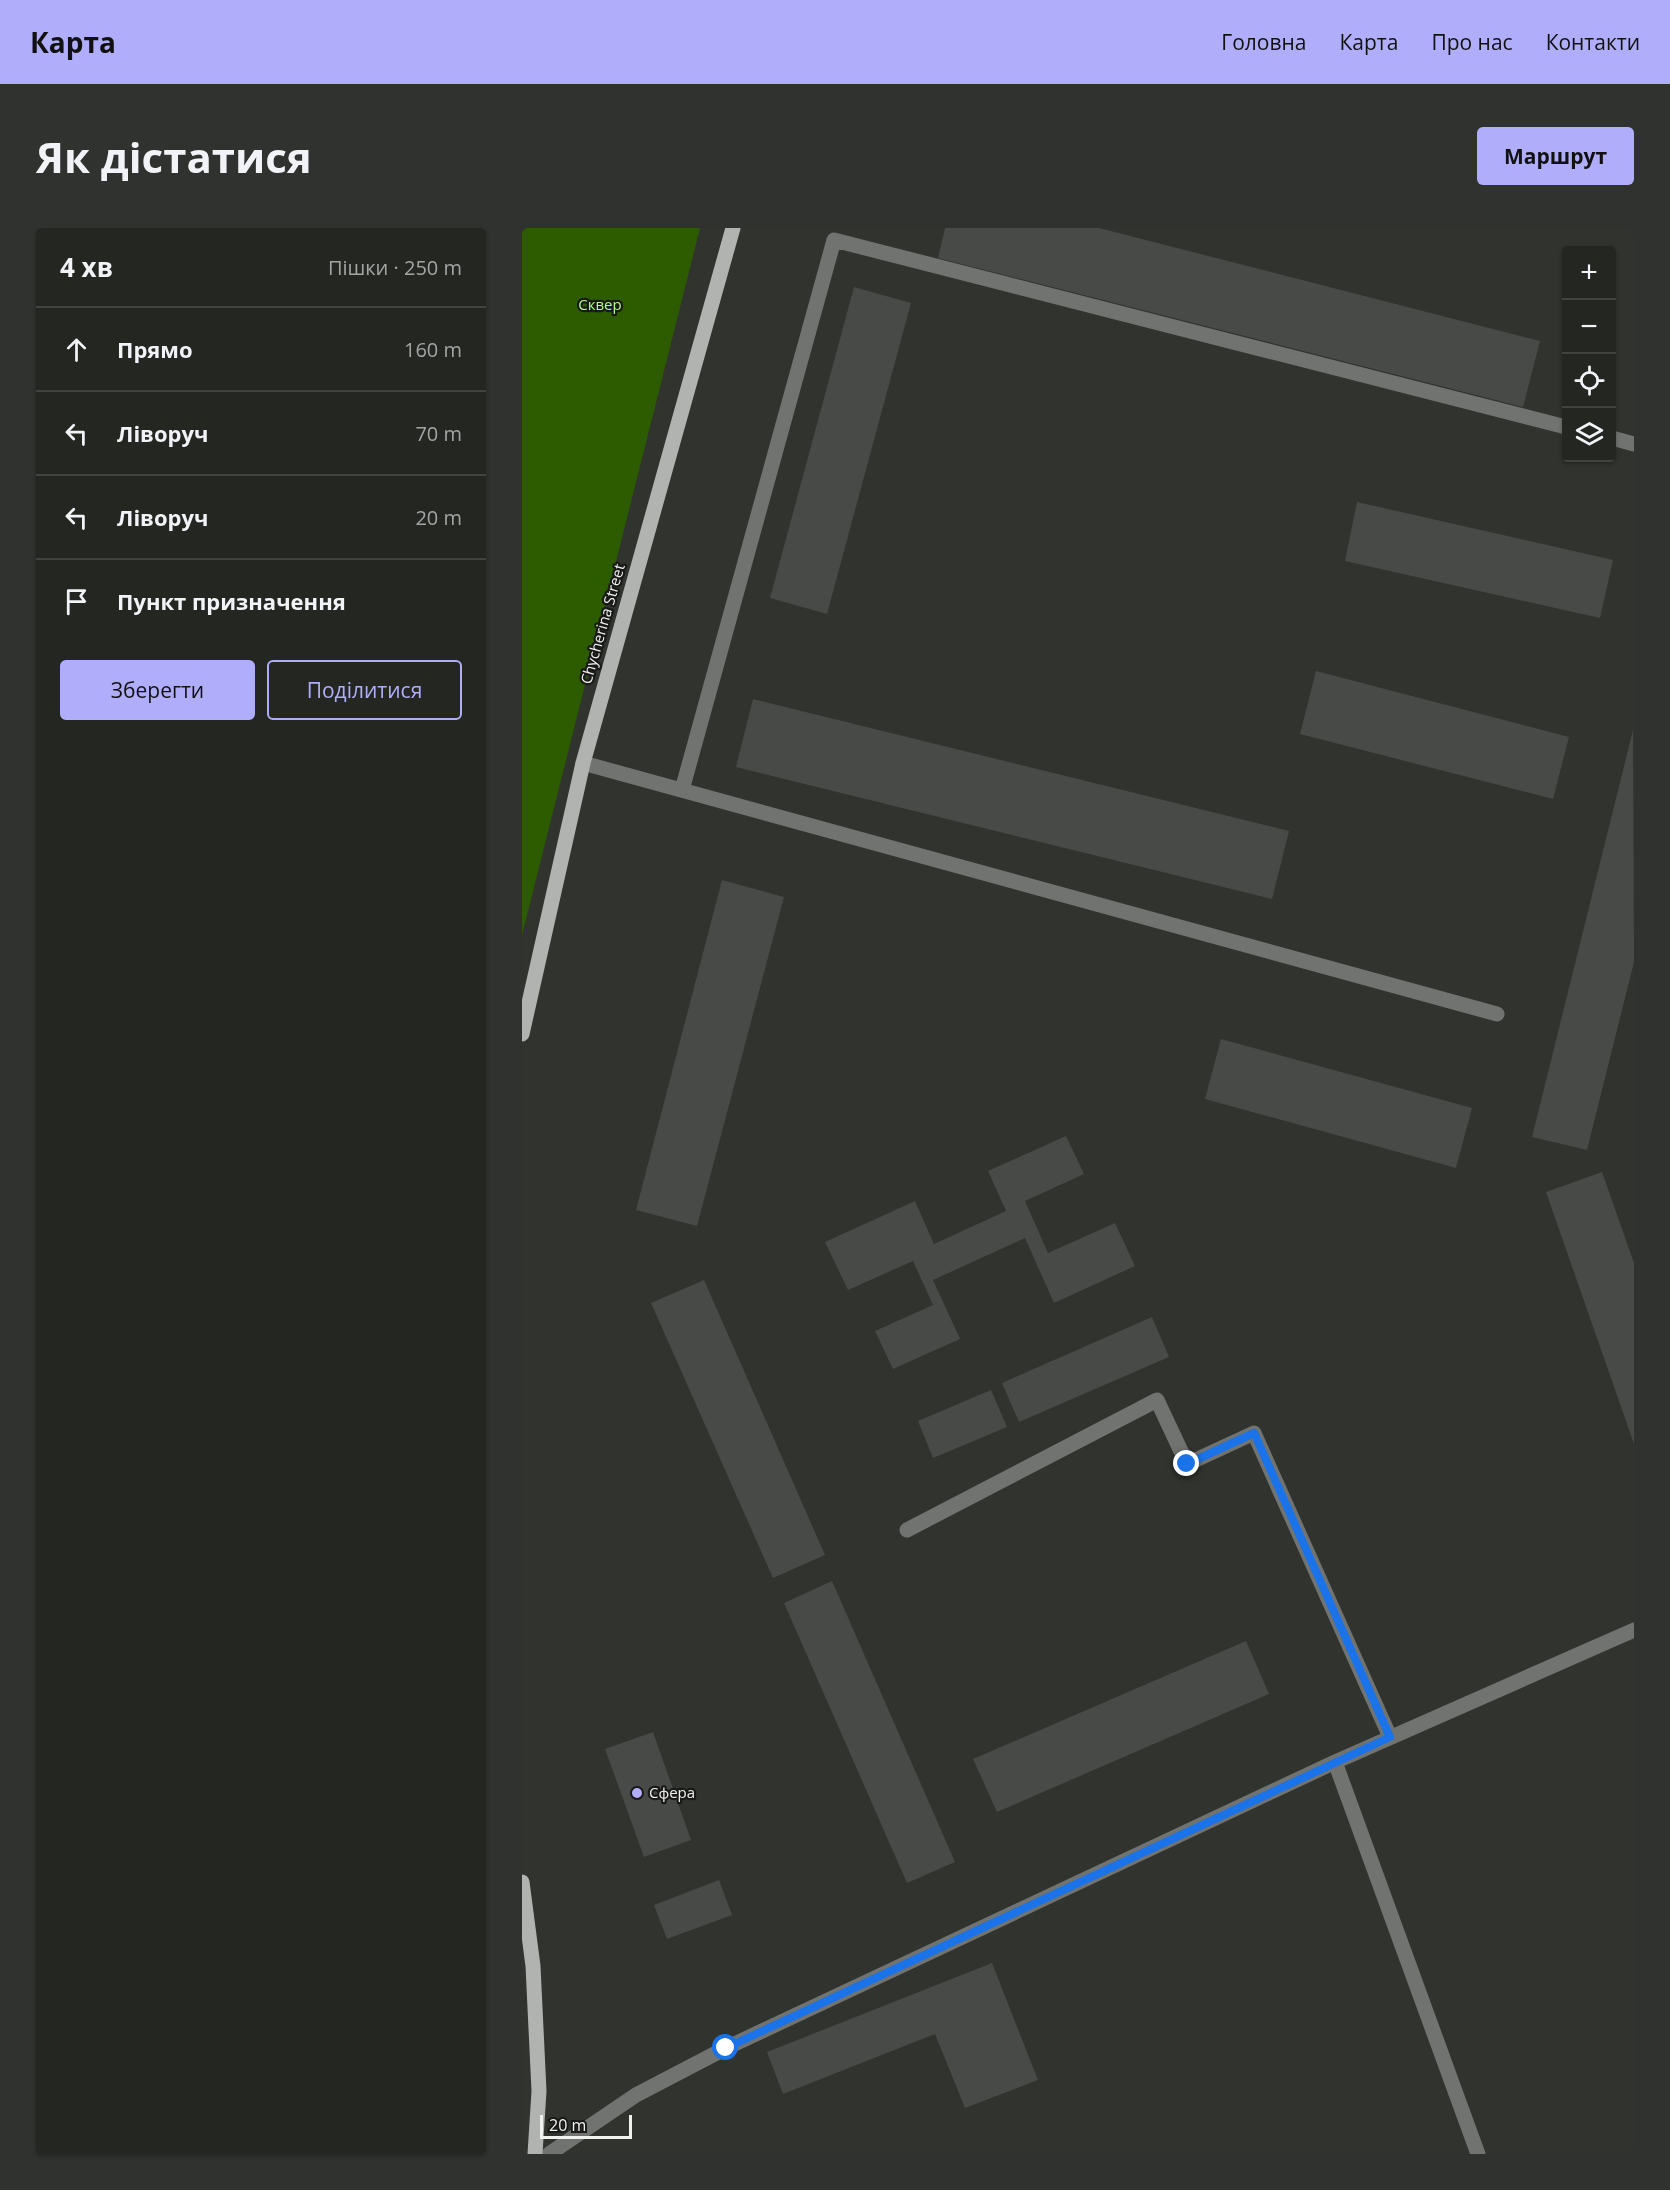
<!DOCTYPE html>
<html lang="uk">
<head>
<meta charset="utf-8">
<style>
	body { margin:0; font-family:"Open Sans",sans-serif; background:#30322f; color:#f1f3f6 }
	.controls { position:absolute; right:18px; top:18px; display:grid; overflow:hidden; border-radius:6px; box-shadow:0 2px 4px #0004 }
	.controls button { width:54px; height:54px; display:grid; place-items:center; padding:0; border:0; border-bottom:2px solid #414340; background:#242622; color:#f1f3f6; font:30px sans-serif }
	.scale { position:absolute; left:18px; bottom:15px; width:92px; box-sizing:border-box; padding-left:6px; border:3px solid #f0f2ef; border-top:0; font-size:16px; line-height:21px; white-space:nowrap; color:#f0f2ef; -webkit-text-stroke:4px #191a18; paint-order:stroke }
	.stop { position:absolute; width:18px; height:18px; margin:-14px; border:4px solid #1a73e8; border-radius:50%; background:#fff }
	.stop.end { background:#1a73e8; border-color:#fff; box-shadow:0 2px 6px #0008 }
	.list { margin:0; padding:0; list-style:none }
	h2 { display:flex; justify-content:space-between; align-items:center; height:78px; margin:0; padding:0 24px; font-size:26px }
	h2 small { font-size:20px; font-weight:400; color:#a3a5a5 }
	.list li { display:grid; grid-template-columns:39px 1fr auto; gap:18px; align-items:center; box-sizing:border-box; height:84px; padding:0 24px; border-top:2px solid #414340 }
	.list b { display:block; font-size:22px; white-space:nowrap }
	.list em { font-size:20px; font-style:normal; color:#a3a5a5 }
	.actions { display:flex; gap:12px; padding:18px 24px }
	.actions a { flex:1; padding:14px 0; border:2px solid #b0aefa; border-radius:6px; text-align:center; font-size:21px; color:#b0aefa }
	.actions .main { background:#b0aefa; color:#111 }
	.icon { flex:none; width:33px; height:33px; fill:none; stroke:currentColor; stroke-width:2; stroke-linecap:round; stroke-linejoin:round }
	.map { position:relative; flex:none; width:1112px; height:1926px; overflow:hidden; border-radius:6px }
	header { display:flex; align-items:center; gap:36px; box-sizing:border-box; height:84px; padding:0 30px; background:#b0aefa; color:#111 }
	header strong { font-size:28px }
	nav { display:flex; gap:33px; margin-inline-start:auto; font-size:21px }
	.intro { display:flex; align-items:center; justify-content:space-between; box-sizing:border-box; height:144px; padding:0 36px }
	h1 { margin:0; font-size:42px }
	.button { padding:15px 27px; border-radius:6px; background:#b0aefa; color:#111; font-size:21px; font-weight:700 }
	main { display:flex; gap:36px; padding:0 36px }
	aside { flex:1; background:#242622; border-radius:6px; box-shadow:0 2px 4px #0004 }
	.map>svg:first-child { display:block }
	.green { fill:#2d5c00 }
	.building { fill:#474a46 }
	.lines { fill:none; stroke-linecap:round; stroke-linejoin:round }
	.minor { stroke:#717371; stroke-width:15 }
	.major { stroke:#b0b3af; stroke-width:15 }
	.route { stroke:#1a73e8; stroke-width:8 }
	.poi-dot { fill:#b0aefa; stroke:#191a18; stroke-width:2 }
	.labels { text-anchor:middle; stroke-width:4.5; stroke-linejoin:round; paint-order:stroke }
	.park-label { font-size:15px; fill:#b3f88b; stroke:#191a18 }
	.street-label { font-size:15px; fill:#f0f2ef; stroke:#191a18 }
	.poi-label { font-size:15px; fill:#f0f2ef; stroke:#191a18; text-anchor:start }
</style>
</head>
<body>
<header>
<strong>Карта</strong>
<nav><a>Головна</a><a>Карта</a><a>Про нас</a><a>Контакти</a></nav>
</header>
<div class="intro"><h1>Як дістатися</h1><a class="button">Маршрут</a></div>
<main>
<aside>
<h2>4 хв<small>Пішки · 250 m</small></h2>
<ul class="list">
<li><svg class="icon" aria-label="ahead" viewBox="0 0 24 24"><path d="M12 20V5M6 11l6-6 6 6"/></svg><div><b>Прямо</b></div><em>160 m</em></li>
<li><svg class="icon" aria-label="left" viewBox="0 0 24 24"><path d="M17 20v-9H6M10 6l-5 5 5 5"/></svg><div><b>Ліворуч</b></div><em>70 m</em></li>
<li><svg class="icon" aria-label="left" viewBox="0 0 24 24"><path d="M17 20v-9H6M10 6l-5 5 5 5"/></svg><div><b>Ліворуч</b></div><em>20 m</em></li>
<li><svg class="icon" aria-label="arrive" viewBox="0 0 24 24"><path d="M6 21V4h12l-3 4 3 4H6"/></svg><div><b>Пункт призначення</b></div></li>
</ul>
<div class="actions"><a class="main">Зберегти</a><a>Поділитися</a></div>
</aside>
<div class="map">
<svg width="1112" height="1926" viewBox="0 0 1112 1926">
	<rect width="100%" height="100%" fill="#30332e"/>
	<path class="green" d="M0,0H178L0,707Z"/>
	<path class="building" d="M423,0H577L1018,113L1001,179L416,30Z
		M332,59L389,75L305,386L248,370Z
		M835,274L1091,332L1078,390L823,333Z
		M794,443L1047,509L1031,571L778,506Z
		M231,471L767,603L750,671L214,539Z
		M1111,502L1112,734L1065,922L1010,909Z
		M200,652L262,669L175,998L114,982Z
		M699,811L950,880L934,940L683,871Z
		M544,908L562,946L503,973L526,1025L593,995L613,1038L532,1075L503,1010L411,1052L438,1111L371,1141L353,1103L411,1077L391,1033L326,1062L303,1014L393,973L412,1016L484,983L466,943Z
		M1080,944L1112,1035V1216L1024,964Z
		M182,1052L303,1327L251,1350L129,1075Z
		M630,1089L647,1129L497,1194L480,1155Z
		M469,1162L485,1199L411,1230L396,1193Z
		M310,1353L433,1634L385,1655L262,1375Z
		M724,1413L747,1466L475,1584L451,1531Z
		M131,1504L169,1612L122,1629L83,1521Z
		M197,1652L210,1687L145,1711L132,1677Z
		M470,1735L516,1852L443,1880L413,1806L261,1866L245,1824Z"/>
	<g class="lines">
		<path class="minor" d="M1090,210L1112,216
			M61,535L975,786
			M160,562L312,12L1044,199
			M385,1302L635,1172L665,1236L732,1205L868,1509
			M813,1534L956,1926
			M27,1926L114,1867L204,1820L813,1534L1112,1402"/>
		<path class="major" d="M0,806L61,535L211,0
			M0,1654L11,1738L17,1863L13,1926"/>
	</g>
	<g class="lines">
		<path class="route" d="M204,1820L868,1509L732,1205L665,1236"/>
	</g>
	<circle class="poi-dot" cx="115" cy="1565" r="6"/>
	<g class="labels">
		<g class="park-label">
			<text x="78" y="82">Сквер</text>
		</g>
		<g class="street-label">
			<text transform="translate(81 396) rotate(-74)" y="5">Chycherina Street</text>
		</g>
		<g class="poi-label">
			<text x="127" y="1570">Сфера</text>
		</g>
	</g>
</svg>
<div class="controls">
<button>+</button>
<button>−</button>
<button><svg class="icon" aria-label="locate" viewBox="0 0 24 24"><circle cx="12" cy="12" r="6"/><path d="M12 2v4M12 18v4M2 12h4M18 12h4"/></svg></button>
<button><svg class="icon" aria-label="layers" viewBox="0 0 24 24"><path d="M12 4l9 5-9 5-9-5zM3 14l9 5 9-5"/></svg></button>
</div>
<div class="scale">20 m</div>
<div class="stop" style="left:204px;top:1820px"></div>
<div class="stop end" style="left:665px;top:1236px"></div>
</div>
</main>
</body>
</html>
